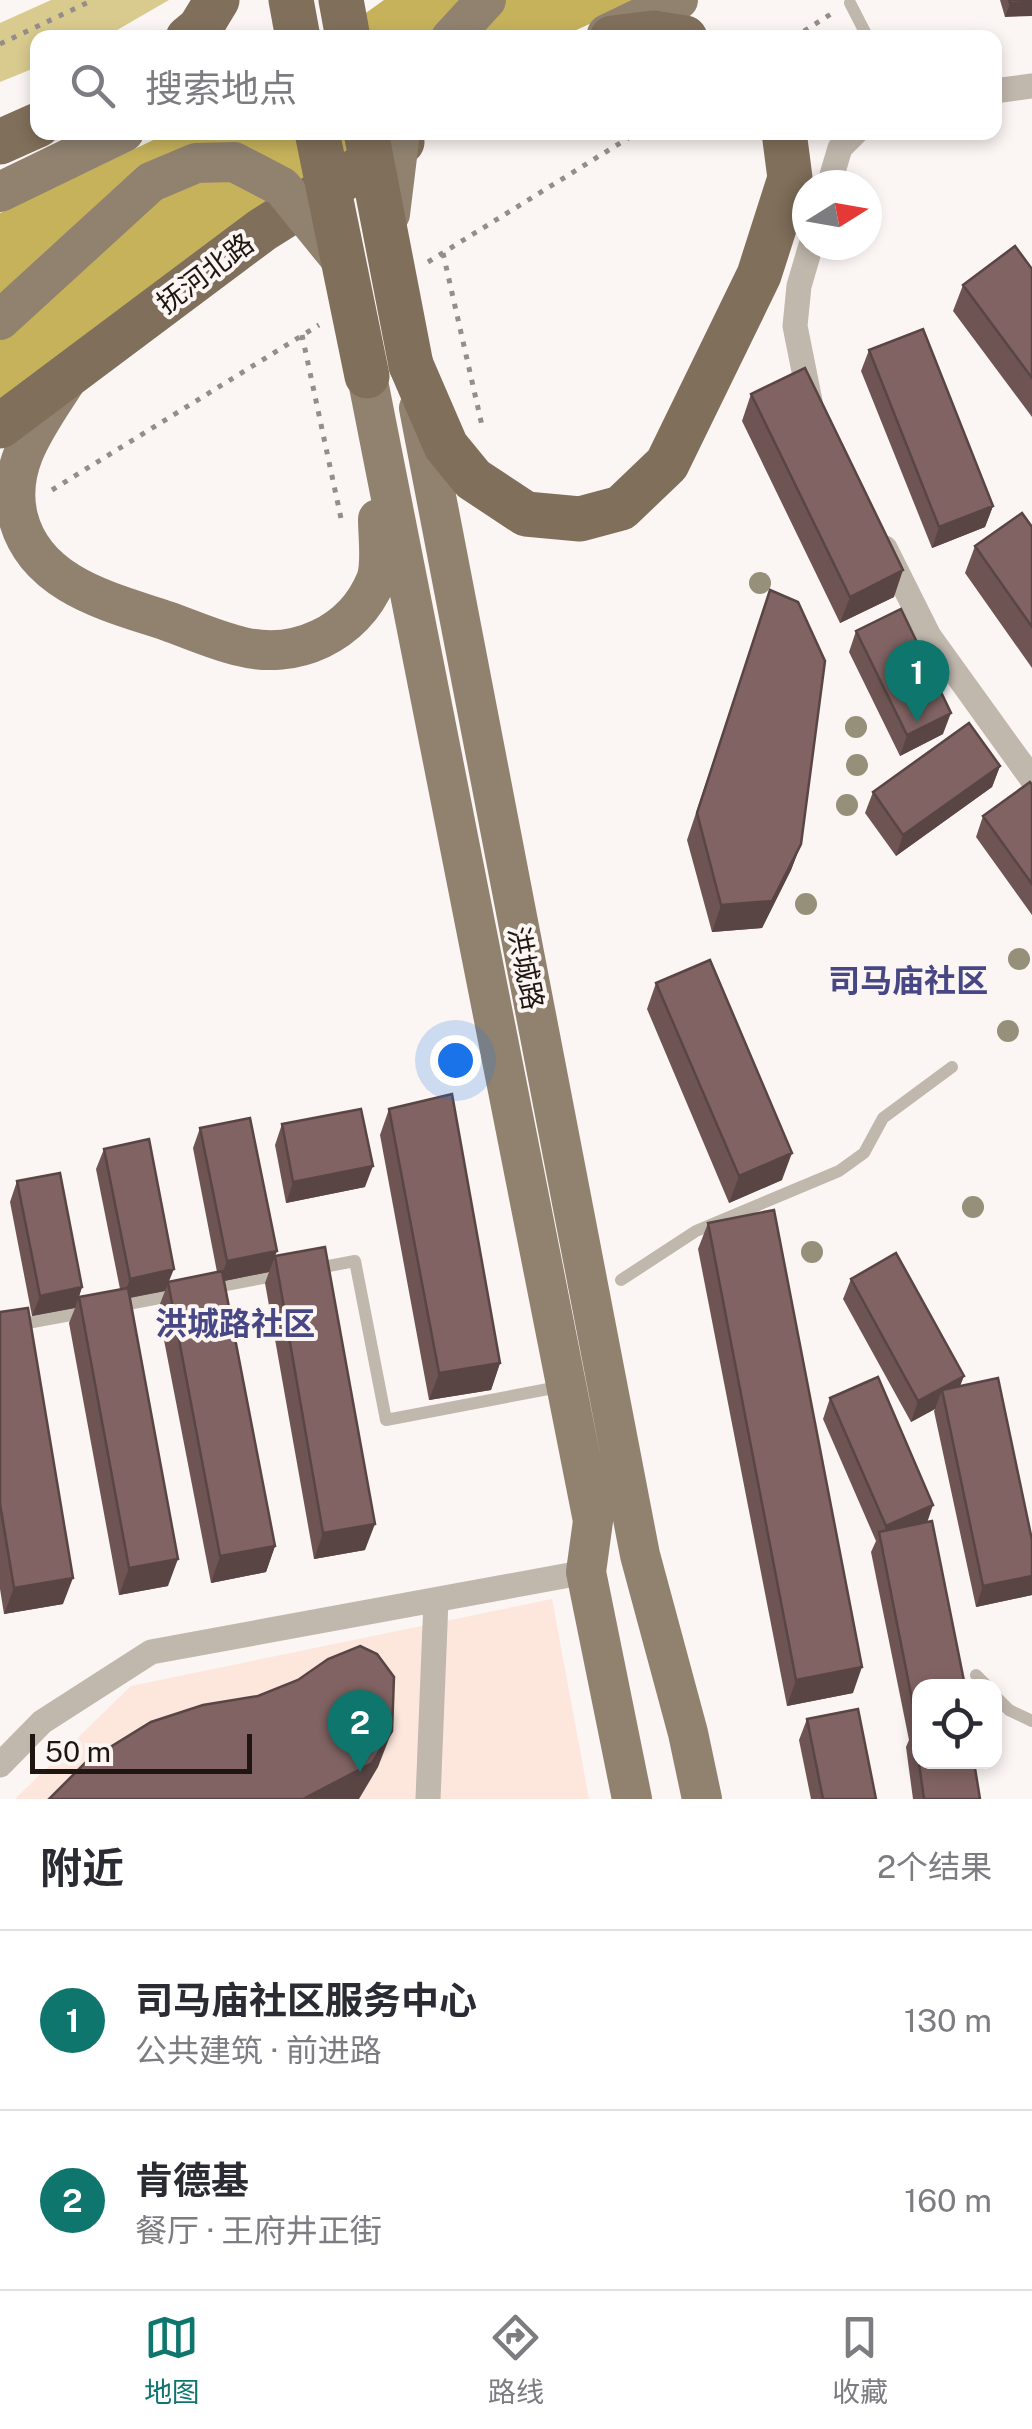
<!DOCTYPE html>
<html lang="zh">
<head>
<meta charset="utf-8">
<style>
	body { margin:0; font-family:"Public Sans","Noto Sans SC",sans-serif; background:#f2f2f3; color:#2b2b33 }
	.controls { position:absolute; right:30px; bottom:30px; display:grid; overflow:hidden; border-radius:20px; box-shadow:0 5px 15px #0003 }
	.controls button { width:90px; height:90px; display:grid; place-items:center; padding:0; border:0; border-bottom:2px solid #e1e1e2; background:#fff; color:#2b2b33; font:50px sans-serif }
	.compass { position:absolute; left:792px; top:170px; width:90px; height:90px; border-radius:50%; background:#fff; box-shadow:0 5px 15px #0003; rotate:79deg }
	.scale { position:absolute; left:30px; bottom:25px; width:222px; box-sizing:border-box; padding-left:10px; border:5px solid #201611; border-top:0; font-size:28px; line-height:35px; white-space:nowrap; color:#201611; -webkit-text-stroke:8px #fbf5f3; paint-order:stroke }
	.you { position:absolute; left:455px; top:1060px; width:35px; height:35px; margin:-25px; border:8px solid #fff; border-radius:50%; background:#1a73e8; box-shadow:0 0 0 15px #1a73e833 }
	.badge { display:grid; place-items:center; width:65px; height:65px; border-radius:50%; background:#0f766e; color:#fff; font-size:32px; font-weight:700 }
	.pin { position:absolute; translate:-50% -82px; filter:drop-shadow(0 2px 5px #0008) }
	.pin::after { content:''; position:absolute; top:52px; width:35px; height:30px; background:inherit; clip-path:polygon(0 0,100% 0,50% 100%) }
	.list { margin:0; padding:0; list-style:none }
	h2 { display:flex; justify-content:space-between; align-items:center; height:130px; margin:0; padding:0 40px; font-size:42px }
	h2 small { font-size:32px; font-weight:400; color:#7c7c81 }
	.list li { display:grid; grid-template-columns:65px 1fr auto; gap:30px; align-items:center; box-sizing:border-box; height:180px; padding:0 40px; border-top:2px solid #e1e1e2 }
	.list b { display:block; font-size:38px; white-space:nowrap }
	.list p { margin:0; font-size:32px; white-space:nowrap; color:#7c7c81 }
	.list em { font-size:32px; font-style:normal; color:#7c7c81 }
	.icon { flex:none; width:55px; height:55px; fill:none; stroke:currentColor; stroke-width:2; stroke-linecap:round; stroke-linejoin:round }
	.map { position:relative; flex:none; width:1032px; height:1799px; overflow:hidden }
	.search { position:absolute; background:#fff; box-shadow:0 5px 15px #0003; left:30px; right:30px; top:30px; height:110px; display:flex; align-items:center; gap:25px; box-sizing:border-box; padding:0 35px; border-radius:20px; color:#7c7c81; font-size:38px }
	.sheet { height:490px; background:#fff }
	nav { display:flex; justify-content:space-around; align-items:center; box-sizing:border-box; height:140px; border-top:2px solid #e1e1e2; background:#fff; font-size:28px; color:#7c7c81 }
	nav a { display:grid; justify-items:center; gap:5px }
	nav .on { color:#0f766e }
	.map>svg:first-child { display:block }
	.built { fill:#fde6dc }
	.green { fill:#d9cb8e }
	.forest { fill:#c6b25b }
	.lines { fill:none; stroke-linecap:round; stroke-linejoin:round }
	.path { stroke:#958d89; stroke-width:5; stroke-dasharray:5 8; stroke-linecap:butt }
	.lane { stroke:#c0b7ad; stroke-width:12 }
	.street { stroke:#c0b7ad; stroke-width:25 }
	.primary { stroke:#918270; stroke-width:40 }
	.highway { stroke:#806f5a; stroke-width:45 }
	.primary-bridge { stroke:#918270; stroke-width:40 }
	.highway-bridge { stroke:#806f5a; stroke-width:45 }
	.tree { fill:#968f79 }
	.wall { fill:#6e5554 }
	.shaded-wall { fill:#5a4545 }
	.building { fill:#806362; stroke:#5a4545; stroke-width:2.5 }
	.labels { text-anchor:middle; stroke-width:8; stroke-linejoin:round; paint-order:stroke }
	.street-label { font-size:28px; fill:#201611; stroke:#fbf5f3 }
	.quarter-label { font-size:32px; font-weight:bold; fill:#484785; stroke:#fbf5f3 }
</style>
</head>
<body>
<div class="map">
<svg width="1032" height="1799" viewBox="0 0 1032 1799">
	<rect width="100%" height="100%" fill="#fbf5f3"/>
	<path class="built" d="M552,1599L589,1799H15L131,1686Z"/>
	<path class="green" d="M51,0H169L105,37L38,38L37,67L0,82V23Z"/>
	<path class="forest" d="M384,0H642L561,37L331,38Z
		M168,133H407L0,407V213Z"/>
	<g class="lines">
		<path class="path" d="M793,38L831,14
			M0,44L93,0
			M443,253L483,430
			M428,262L638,132
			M302,335L342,523
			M52,490L319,325"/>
		<path class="lane" d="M850,3L868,38
			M313,1269L355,1261L386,1420L564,1386
			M621,1280L696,1231L839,1171L864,1153L883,1118L952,1067
			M210,1288L284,1274
			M117,1306L176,1295
			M0,1328L87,1312
			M976,1675L987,1686
			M994,1695L1009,1710L1032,1721"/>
		<path class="street" d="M994,91L1032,86
			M829,185L840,148L856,132
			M810,401L795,326L799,286L811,245
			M885,548L929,636L1032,779
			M0,1765L42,1722L151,1652L586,1572
			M428,1799L436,1600"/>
		<path class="primary" d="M607,34L678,0
			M451,38L486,0
			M0,192L124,132
			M367,376L593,1521L586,1572L632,1799
			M67,379C40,422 5,464 18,517C35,585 110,602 167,621C190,629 214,640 239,646C295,661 354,634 376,580C382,564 378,537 378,519
			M419,408L640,1555L688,1733L702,1799"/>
		<path class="highway" d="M291,0L298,38
			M612,38L653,33L685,38
			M0,142L38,125
			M411,365L446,446L473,479L526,514L580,519L621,508L667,464L759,275L790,178L784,132
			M0,426L262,230L402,142"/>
		<path class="primary-bridge" d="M390,214L400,132
			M0,320L151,182L196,163L234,162L282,187L343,262"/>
		<path class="highway-bridge" d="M341,0L348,38
			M188,38L200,28L217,0
			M317,132L367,376
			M366,132L411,365"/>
	</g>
	<g class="tree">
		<circle cx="760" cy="583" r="11"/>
		<circle cx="856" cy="727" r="11"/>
		<circle cx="857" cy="765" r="11"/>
		<circle cx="847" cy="805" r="11"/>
		<circle cx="806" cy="904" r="11"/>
		<circle cx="1019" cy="959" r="11"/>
		<circle cx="1008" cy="1031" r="11"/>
		<circle cx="973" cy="1207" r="11"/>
		<circle cx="812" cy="1252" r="11"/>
	</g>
	<path class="wall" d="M1000,0H1032L1005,17Z
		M1032,269V417L953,311L963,285Z
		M869,350L993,506L985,527L932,548L861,371Z
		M751,394L894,597L840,623L742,421Z
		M1032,527V668L965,573L975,546Z
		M770,590L801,844L791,870L762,928L712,932L687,840Z
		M856,631L943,734L900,756L849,652Z
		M1000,766L992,787L896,856L865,813L873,792Z
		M1032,785V915L976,837L983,816Z
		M656,983L782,1180L729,1203L647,1009Z
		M389,1109L500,1363L491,1390L429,1400L380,1135Z
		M282,1124L365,1187L286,1203L275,1145Z
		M200,1128L275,1256L365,1550L314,1559L265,1283L269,1272L224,1281L275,1546L266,1572L211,1583L158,1309L165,1291L130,1298L168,1586L119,1595L69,1323L75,1308L32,1316L10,1202L17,1181L82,1287L79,1297L120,1289L96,1169L104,1149L170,1282L217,1272L193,1148Z
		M708,1223L853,1693L787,1706L698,1249Z
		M851,1279L960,1386L1032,1595L976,1607L934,1411L935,1409L911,1422L843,1299Z
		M0,1312L63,1604L4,1614L0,1589Z
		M830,1398L927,1522L920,1686L980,1799H913L906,1747L909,1740L871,1552L876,1541L823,1419Z
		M807,1719L876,1799H811L799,1740Z"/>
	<path class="shaded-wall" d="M1032,2V16L1005,17L1010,3Z
		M993,506L985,527L932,548L939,527Z
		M903,570L894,597L840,623L850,597Z
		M951,713L943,734L900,756L907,735Z
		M1000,766L992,787L896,856L903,835Z
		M801,844L791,870L762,928L712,932L721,905Z
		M792,1153L782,1180L729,1203L739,1176Z
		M373,1166L365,1187L286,1203L293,1182Z
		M277,1251L269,1272L219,1282L227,1261Z
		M174,1269L165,1291L122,1299L130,1279Z
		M82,1287L75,1308L32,1316L40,1296Z
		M500,1363L491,1390L429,1400L439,1373Z
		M964,1376L956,1397L942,1390L935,1409L911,1422L918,1401Z
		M933,1505L926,1526L881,1540L886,1526Z
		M375,1524L365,1550L314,1559L323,1533Z
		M275,1546L266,1572L211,1583L220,1556Z
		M178,1559L168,1586L119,1595L129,1568Z
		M1032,1576V1595L976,1607L983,1586Z
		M73,1578L63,1604L4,1614L14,1588Z
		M862,1667L853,1693L787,1706L796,1680Z
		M392,1731L378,1767L359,1799H303Z"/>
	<path class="building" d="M1009,0H1032V2L1010,3Z
		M1015,246L1032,269V378L963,285Z
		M923,329L993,506L939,527L869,350Z
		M805,368L903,570L850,597L751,394Z
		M1022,513L1032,527V627L975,546Z
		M770,590L798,602L825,661L801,844L772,901L721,905L697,813Z
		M901,609L951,713L907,735L856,631Z
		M969,723L1000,766L903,835L873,792Z
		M1030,782L1032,785V884L983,816Z
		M710,960L792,1153L739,1176L656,983Z
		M452,1094L500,1363L439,1373L389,1109Z
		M361,1109L373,1166L293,1182L282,1124Z
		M250,1118L277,1251L227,1261L200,1128Z
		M149,1139L174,1269L130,1279L104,1149Z
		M60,1173L82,1287L40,1296L17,1181Z
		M774,1210L862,1667L796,1680L708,1223Z
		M325,1247L375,1524L323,1533L275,1256Z
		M896,1253L964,1376L918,1401L851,1279Z
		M222,1271L275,1546L220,1556L168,1282Z
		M128,1288L178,1559L129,1568L79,1297Z
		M28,1308L73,1578L14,1588L0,1504V1312Z
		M878,1377L933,1505L886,1526L830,1398Z
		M998,1378L1032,1540V1576L983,1586L942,1390Z
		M932,1521L965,1686H920V1719L916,1720L879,1532Z
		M360,1646L377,1654L394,1677L392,1731L372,1763L303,1799H49L86,1762L151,1722L203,1705L258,1696L298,1680L328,1659Z
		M858,1709L876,1799H823L807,1719Z
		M920,1726V1762H974L980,1799H924L914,1727Z"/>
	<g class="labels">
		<g class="street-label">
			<text transform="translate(205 273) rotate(-37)" y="10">抚河北路</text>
			<text transform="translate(526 968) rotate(79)" y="10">洪城路</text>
		</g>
		<g class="quarter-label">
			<text x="908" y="992">司马庙社区</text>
			<text x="235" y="1335">洪城路社区</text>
		</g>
	</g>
</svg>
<div class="controls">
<button><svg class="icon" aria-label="locate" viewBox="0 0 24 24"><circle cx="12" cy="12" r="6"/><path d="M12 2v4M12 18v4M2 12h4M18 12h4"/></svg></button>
</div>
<svg class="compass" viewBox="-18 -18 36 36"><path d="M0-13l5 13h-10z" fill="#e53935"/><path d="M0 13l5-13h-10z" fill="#7c7c81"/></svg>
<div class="scale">50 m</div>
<div class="you"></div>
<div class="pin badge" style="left:917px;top:722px">1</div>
<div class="pin badge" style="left:360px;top:1772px">2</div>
<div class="search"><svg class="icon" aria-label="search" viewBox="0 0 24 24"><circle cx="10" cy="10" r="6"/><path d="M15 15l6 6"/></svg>搜索地点</div>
</div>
<section class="sheet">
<h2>附近<small>2个结果</small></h2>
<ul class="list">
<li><span class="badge">1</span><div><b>司马庙社区服务中心</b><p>公共建筑 · 前进路</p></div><em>130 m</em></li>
<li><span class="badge">2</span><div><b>肯德基</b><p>餐厅 · 王府井正街</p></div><em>160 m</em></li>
</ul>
</section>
<nav>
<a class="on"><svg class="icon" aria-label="map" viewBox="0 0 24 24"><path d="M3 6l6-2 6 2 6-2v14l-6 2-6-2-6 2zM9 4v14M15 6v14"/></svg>地图</a>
<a><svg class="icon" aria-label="directions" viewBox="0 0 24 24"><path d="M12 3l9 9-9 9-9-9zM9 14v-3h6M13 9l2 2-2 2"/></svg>路线</a>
<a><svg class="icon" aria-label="saved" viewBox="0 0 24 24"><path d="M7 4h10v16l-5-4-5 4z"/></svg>收藏</a>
</nav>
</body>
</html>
